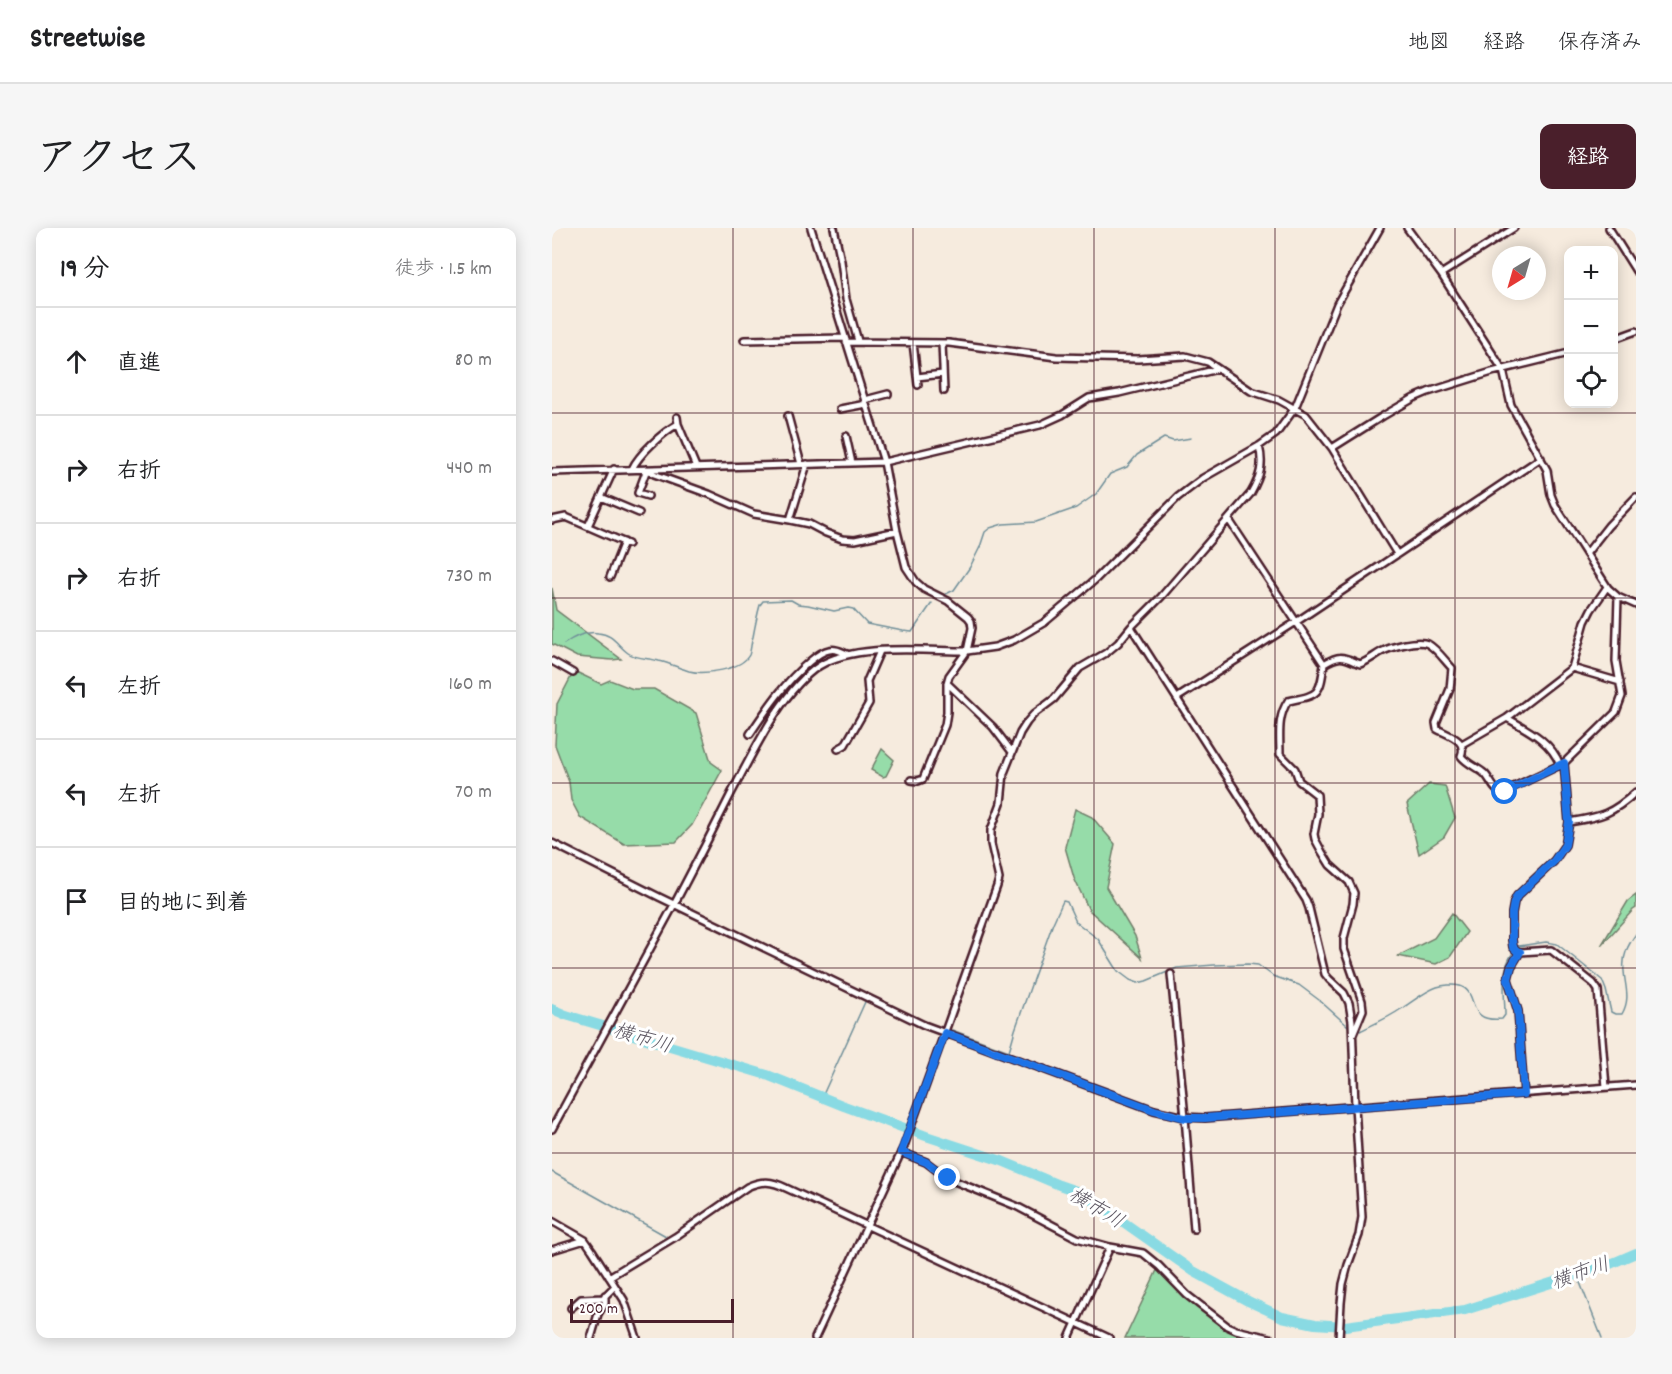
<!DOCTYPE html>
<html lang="ja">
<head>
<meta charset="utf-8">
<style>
	body { margin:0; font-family:Dekko,"Klee One",sans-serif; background:#f6f6f6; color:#202124 }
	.controls { position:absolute; right:18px; top:18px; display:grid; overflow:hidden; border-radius:12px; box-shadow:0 3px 15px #0003 }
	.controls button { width:54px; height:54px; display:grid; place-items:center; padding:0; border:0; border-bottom:2px solid #e0e0e0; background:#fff; color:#202124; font:30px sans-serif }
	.compass { position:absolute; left:940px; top:18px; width:54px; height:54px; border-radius:50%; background:#fff; box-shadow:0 3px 15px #0003; rotate:217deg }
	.scale { position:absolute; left:18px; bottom:15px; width:164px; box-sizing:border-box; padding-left:6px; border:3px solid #4a1f2b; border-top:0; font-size:16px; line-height:21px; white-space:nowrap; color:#4a1f2b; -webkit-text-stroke:4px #fff; paint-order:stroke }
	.stop { position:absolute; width:18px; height:18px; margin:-14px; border:4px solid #1a73e8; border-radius:50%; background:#fff }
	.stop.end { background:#1a73e8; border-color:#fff; box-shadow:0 2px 6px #0008 }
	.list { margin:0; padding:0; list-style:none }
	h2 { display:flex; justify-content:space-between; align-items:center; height:78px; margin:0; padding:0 24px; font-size:26px }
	h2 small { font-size:20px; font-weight:400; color:#757577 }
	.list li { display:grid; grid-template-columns:39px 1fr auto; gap:18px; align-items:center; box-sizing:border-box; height:108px; padding:0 24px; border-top:2px solid #e0e0e0 }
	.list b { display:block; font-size:22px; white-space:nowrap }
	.list em { font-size:20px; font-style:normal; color:#757577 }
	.icon { flex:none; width:33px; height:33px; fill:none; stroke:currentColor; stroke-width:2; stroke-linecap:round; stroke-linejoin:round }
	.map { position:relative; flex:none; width:1084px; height:1110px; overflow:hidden; border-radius:12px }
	header { display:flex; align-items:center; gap:36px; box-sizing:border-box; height:84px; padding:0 30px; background:#fff; border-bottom:2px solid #e0e0e0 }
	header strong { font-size:28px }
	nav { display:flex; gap:33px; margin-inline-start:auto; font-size:21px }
	.intro { display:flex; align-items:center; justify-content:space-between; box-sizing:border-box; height:144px; padding:0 36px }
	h1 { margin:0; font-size:42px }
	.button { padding:15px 27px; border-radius:12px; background:#4a1f2b; color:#fff; font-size:21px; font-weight:700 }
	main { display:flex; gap:36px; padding:0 36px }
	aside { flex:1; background:#fff; border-radius:12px; box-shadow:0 3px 15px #0003 }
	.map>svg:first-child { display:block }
	.green { fill:#96dca9; stroke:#707e6a; stroke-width:1.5 }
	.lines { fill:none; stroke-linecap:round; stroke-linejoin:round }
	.stream { stroke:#708f99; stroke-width:1.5 }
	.river { stroke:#89dae3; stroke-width:10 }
	.minor-casing { stroke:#4a1f2b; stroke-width:10 }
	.minor { stroke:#fff; stroke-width:5 }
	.route { stroke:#1a73e8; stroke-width:8 }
	.grid { fill:none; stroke:#4a1f2b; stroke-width:1.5; stroke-opacity:0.55 }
	.labels { text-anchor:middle; stroke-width:6; stroke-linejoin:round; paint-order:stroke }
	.water-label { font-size:20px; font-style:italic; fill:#5d5762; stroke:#fff }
</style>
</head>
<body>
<header>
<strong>Streetwise</strong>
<nav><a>地図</a><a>経路</a><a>保存済み</a></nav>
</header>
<div class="intro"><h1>アクセス</h1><a class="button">経路</a></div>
<main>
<aside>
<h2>19 分<small>徒歩 · 1.5 km</small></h2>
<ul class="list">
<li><svg class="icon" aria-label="ahead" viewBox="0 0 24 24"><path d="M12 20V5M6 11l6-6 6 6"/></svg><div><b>直進</b></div><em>80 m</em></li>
<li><svg class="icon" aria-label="right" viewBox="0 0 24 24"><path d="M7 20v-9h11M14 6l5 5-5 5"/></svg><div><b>右折</b></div><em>440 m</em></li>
<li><svg class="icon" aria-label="right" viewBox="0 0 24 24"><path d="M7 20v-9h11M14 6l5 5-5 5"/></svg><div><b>右折</b></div><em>730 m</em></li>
<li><svg class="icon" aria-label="left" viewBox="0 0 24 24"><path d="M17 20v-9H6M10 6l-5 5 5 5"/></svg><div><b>左折</b></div><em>160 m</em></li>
<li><svg class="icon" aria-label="left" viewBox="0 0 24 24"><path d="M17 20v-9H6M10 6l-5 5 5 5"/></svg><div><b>左折</b></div><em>70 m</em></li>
<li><svg class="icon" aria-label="arrive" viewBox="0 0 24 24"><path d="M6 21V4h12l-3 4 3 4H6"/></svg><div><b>目的地に到着</b></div></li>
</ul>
</aside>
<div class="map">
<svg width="1084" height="1110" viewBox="0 0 1084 1110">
	<rect width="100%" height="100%" fill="#f6ebde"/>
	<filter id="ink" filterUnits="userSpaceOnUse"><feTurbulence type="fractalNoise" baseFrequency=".0167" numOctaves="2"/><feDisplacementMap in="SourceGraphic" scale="12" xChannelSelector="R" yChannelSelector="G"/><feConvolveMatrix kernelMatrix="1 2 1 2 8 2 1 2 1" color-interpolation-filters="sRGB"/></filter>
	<g filter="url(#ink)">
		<path class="green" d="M0,360L4,382L69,431L60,432L25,429L0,416Z
			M22,443L49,456L58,452L81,461H102L144,485L159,534L170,542L140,597L124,614L72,616L28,589L19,572L17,554L3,517L5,476Z
			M330,521L342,532L334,548L331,549L319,542Z
			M877,556L893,558L903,590L892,609L867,626L855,576Z
			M523,581L540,589L563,616L554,659L583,708L590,730L537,682L522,650L513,619Z
			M1084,667V680L1081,682L1049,718L1076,673Z
			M900,685L915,704L898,729L884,736L846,728L882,710Z
			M607,1038L635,1067L675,1098L718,1110H573Z"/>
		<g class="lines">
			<path class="stream" d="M394,366L402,362L418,339L428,319L433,304L438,300L451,296L484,294L524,280L544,266L558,246L575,239L585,227L612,210L621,213L639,210
				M12,416C22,409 34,403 46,405C61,406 65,417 76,425C84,431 97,430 107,433C117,435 127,440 137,443C152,447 189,442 197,427C199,422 199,414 201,409C203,398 205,388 208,377L211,373L239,372L246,376L256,377L282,383L296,380L301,381L315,396L351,403L360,404L380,375
				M967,718L994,714L1005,716L1050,752L1054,762L1059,784L1063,786H1070C1079,770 1073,759 1072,743C1070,728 1076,717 1084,706
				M400,802L457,823L463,802L501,695L511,673L515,674L524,694L546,711L566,743L578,752L586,755L594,753L625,740L662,737L696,736L706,737L721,748L747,757L767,772L796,798
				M808,803C822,796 836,790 849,781C860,774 873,763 885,759C891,757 901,756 908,758C928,764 912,795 950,791L953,787C953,767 948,744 960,726
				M270,869L313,774
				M0,944L114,1008
				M1025,1047L1050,1110"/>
			<path class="river" d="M0,781L14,787L215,847L292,878L374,908L450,933L507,957L530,965L641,1043L696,1073L730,1089L763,1096L793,1098L913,1082L1056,1037L1084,1025"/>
			<g class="minor-casing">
				<path id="minor" d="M259,0L332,234L345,303L354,339L364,354L372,361L396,373L416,389L419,393L420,400L415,423L397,448L395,455V484L393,497L371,551L366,553L359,552
					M282,0L289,33L294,71L306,113
					M855,0L889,46L951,142L959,177L995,242L999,267L1003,277L1056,360L1066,369L1084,377
					M1057,0L1084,43
					M889,46L962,0
					M1062,111L1084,103
					M192,112L293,110
					M294,114L397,115L504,129L586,131L633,128L656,134L699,163L727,172L754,187L780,220L845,326
					M361,115L366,157
					M390,115L392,163
					M365,149L391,146
					M313,172L336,166
					M288,181L314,176
					M236,188L249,236
					M125,189L126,196L144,239
					M294,208L300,235
					M780,220L831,188L862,170L876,164L940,144L1017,125
					M255,236L238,292L257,296L274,305L290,311L303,312L345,303
					M80,241C87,226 111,204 126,196
					M0,244L332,234L488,197L510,187L537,170L567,165L666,141
					M96,268L86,265L95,241L102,246L157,266L202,286L238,292
					M49,269L87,285
					M0,292L14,289L76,316
					M677,292L772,436C768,468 766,467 736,473C725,489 728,508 728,526L743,541L747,553L765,567L766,586L762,606L763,611L770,624L778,637L797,654L802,665L801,676L792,710V721L810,773L811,782L801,806
					M36,298L62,241
					M1034,326L1056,298L1084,269
					M58,349L72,314
					M579,399L754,672L757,680L773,746L777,751L792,765L797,775L800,793L803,878L810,989L807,1007L796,1037L791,1056L789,1075L787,1110
					M0,433L21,445
					M772,436C789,426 791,429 808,436C816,433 822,428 829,424C839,419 865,411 876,416C885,421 893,433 900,440L898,461L884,495L885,501C896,507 916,512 909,528C915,536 925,539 933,546C939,552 941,562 949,565L1012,535L1064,484L1070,468L1064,433L1066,369
					M1020,440L1068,454
					M395,455L441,499L460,524
					M625,470L744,394L989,230
					M955,490C976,502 999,513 1008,537
					M198,506C216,479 233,454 257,434C263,429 270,423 277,422C284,420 290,424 295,426
					M910,516L955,490L1020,440L1033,394L1039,382L1055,359
					M286,521L293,517L317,475L315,453L328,423
					M1012,535L1017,594L1013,617L1002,633L965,668L962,674L960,685V712L961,719L965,723L968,724L999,722L1041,755L1046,762L1054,859
					M1017,594C1049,589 1060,586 1084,564
					M0,615L107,669L372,797L602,882L633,889L653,890L1084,857
					M968,724L959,739L956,751L966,783L972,866
					M619,746L633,889L642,1001
					M0,901C41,825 83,749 124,673C143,637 162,600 180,564C201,525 230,462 267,438C303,415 373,423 415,423L443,419L462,412L493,394L544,351L626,269L651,250L707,218L724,206L743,180L785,76L828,0
					M349,924L374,934L395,950L464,978L525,1010L558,1019L591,1025L607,1038L635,1067L675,1098L684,1102L718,1110
					M0,993L33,1012L40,1022L72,1072L85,1110
					M0,1022L33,1012
					M57,1049L123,1009L195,959C210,952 220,953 234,960L557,1110
					M19,1080L29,1071L51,1070L63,1058
					M39,1110L46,1086L53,1075V1067
					M263,1110L352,918L445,658L447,651L439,616V602L449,575L452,545L468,505L475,494L482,486L502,471L528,440L554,425L566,415L579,399L609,369L699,265C708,249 712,237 707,218
					M517,1110L558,1019"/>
			</g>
			<use href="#minor" class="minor"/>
		</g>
	</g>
	<g class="lines" filter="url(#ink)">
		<path class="route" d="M396,950L374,934L349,924L393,805L602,882L633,890H653L972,866L966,783L956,751L959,739L968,724L965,723L961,719L960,712V685L962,674L965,668L1002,633L1013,617L1017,594L1012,535L953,564"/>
	</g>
	<path class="grid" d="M181,0V1110M361,0V1110M542,0V1110M723,0V1110M903,0V1110M0,185H1084M0,370H1084M0,555H1084M0,740H1084M0,925H1084"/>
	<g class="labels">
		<g class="water-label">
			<text transform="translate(91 809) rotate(17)" y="7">横市川</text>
			<text transform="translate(545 979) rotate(31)" y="7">横市川</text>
			<text transform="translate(1028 1044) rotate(-19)" y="7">横市川</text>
		</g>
	</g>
</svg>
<div class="controls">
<button>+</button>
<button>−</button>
<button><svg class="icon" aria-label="locate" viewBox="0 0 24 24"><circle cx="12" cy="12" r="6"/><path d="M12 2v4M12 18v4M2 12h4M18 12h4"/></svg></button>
</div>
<svg class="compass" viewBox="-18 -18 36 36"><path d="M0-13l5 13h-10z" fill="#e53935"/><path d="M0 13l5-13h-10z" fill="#757577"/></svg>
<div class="scale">200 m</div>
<div class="stop" style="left:953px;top:564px"></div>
<div class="stop end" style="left:396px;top:950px"></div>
</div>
</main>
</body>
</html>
